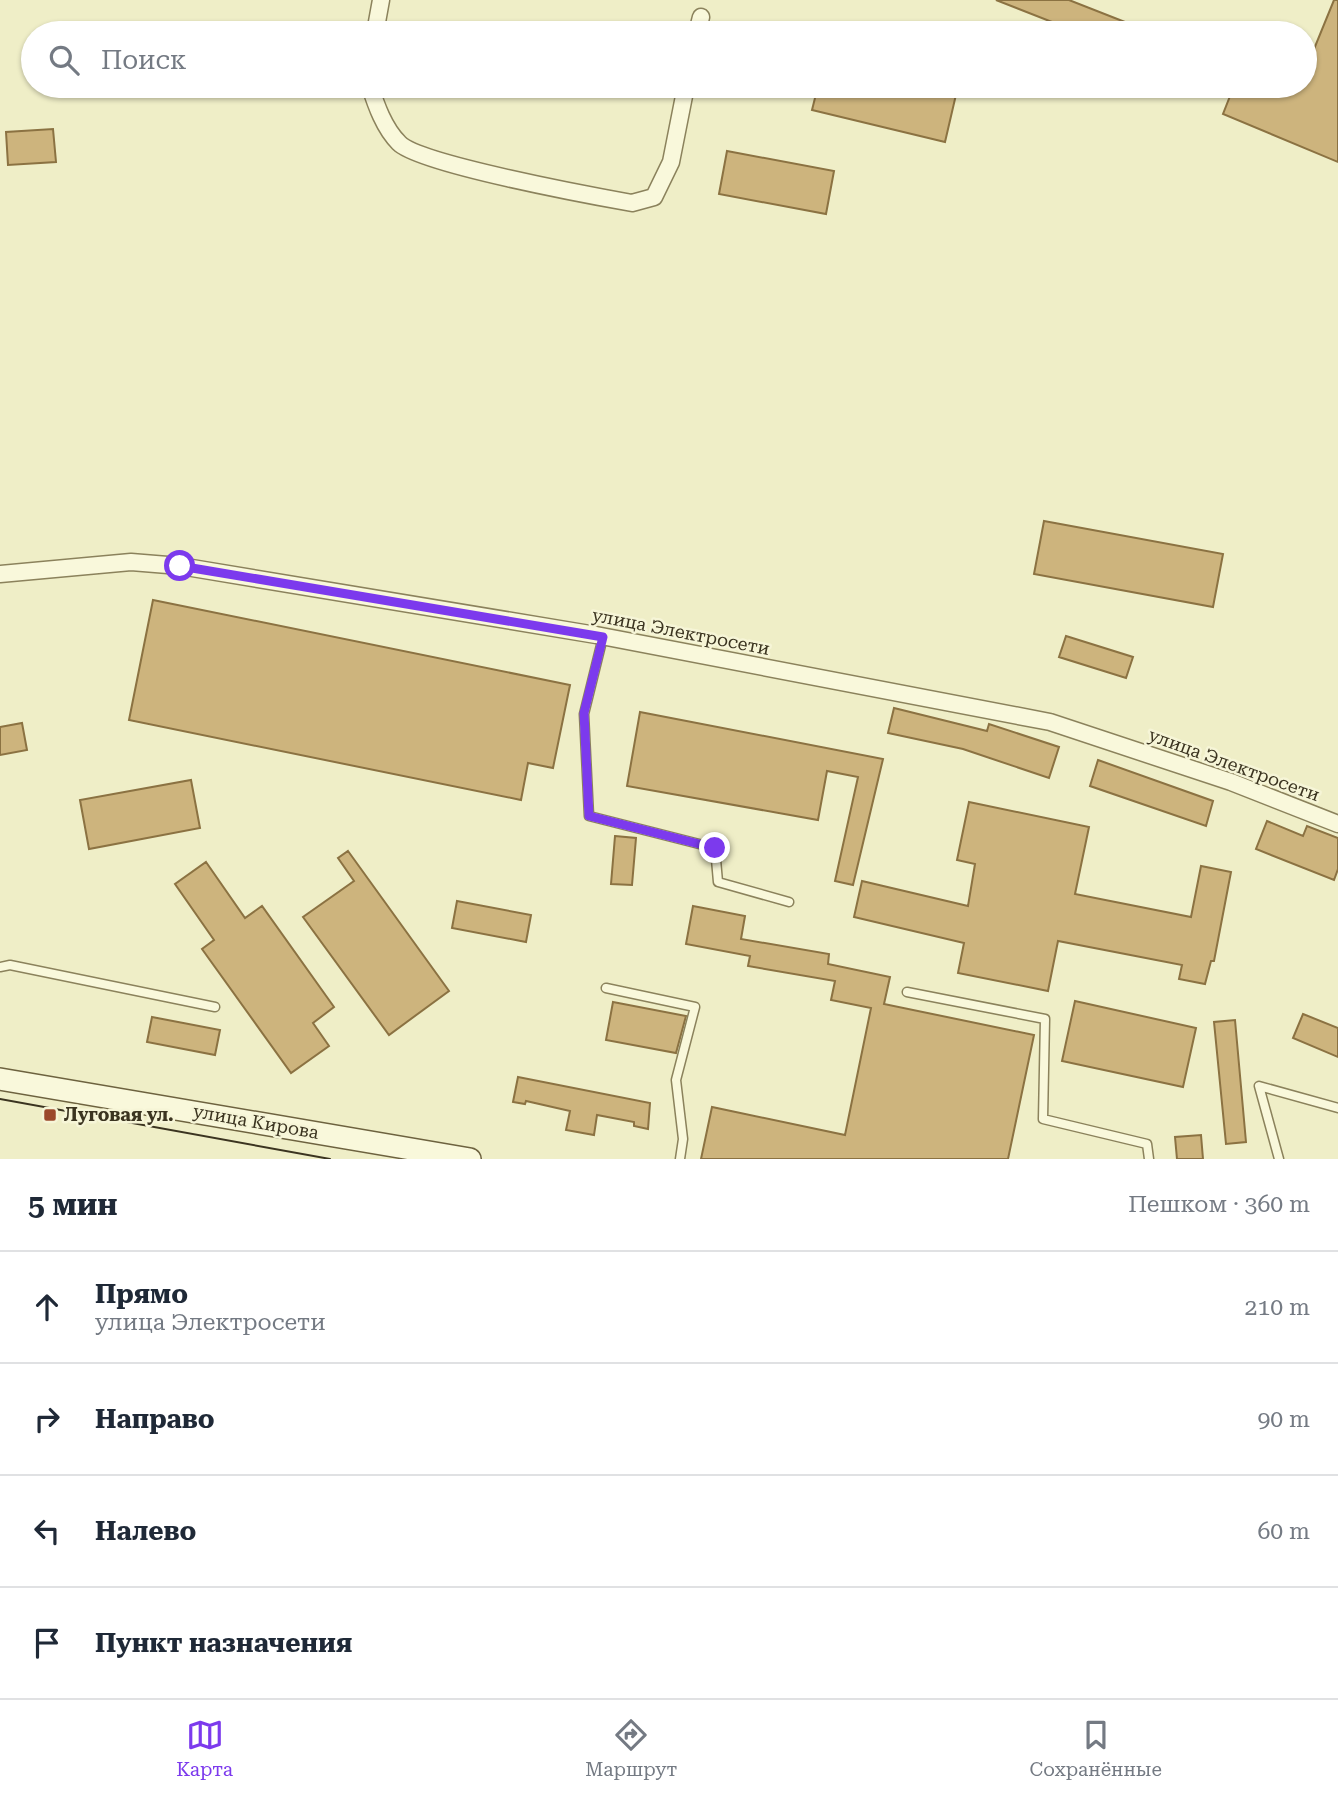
<!DOCTYPE html>
<html lang="ru">
<head>
<meta charset="utf-8">
<style>
	body { margin:0; font-family:"Roboto Serif",serif; background:#f2f2f3; color:#1f2937 }
	.stop { position:absolute; width:21px; height:21px; margin:-16px; border:5px solid #7c3aed; border-radius:50%; background:#fff }
	.stop.end { background:#7c3aed; border-color:#fff; box-shadow:0 2px 7px #0008 }
	.list { margin:0; padding:0; list-style:none }
	h2 { display:flex; justify-content:space-between; align-items:center; height:91px; margin:0; padding:0 28px; font-size:30px }
	h2 small { font-size:23px; font-weight:400; color:#747a83 }
	.list li { display:grid; grid-template-columns:46px 1fr auto; gap:21px; align-items:center; box-sizing:border-box; height:112px; padding:0 28px; border-top:2px solid #e0e1e3 }
	.list b { display:block; font-size:26px; white-space:nowrap }
	.list p { margin:0; font-size:23px; white-space:nowrap; color:#747a83 }
	.list em { font-size:23px; font-style:normal; color:#747a83 }
	.icon { flex:none; width:38px; height:38px; fill:none; stroke:currentColor; stroke-width:2; stroke-linecap:round; stroke-linejoin:round }
	.map { position:relative; flex:none; width:1338px; height:1159px; overflow:hidden }
	.search { position:absolute; background:#fff; box-shadow:0 2px 5px #0004; left:21px; right:21px; top:21px; height:77px; display:flex; align-items:center; gap:18px; box-sizing:border-box; padding:0 24px; border-radius:38px; color:#747a83; font-size:26px }
	.sheet { height:539px; background:#fff }
	nav { display:flex; justify-content:space-around; align-items:center; box-sizing:border-box; height:98px; border-top:2px solid #e0e1e3; background:#fff; font-size:19px; color:#747a83 }
	nav a { display:grid; justify-items:center; gap:4px }
	nav .on { color:#7c3aed }
	.map>svg:first-child { display:block }
	.building { fill:#cdb47d; stroke:#8b7242; stroke-width:2 }
	.lines { fill:none; stroke-linecap:round; stroke-linejoin:round }
	.service-casing { stroke:#8b825c; stroke-width:11 }
	.minor-casing { stroke:#8b825c; stroke-width:19 }
	.secondary-casing { stroke:#6d623f; stroke-width:24 }
	.service { stroke:#f9f8db; stroke-width:8 }
	.minor { stroke:#f9f8db; stroke-width:16 }
	.secondary { stroke:#f9f8db; stroke-width:21 }
	.tram { stroke:#3b3420; stroke-width:2 }
	.route { stroke:#7c3aed; stroke-width:9 }
	.poi-dot { fill:#9b482b; stroke:#f6f5d7; stroke-width:2.5 }
	.labels { text-anchor:middle; stroke-width:5; stroke-linejoin:round; paint-order:stroke }
	.street-label { font-size:18px; fill:#3b3420; stroke:#f6f5d7 }
	.poi-label { font-size:18px; font-weight:bold; fill:#3b3420; stroke:#f6f5d7; text-anchor:start }
</style>
</head>
<body>
<div class="map">
<svg width="1338" height="1159" viewBox="0 0 1338 1159">
	<rect width="100%" height="100%" fill="#efeec7"/>
	<path class="building" d="M996,0H1069L1153,33H1080Z
		M1334,0H1338V162L1223,114L1234,86H1305V57L1310,59Z
		M818,86H958L945,142L812,110Z
		M53,129L56,162L8,165L6,132Z
		M727,151L834,171L826,214L719,194Z
		M1044,521L1223,554L1213,607L1034,574Z
		M153,600L570,685L553,768L528,763L521,800L129,720Z
		M1066,636L1133,657L1126,678L1059,657Z
		M894,708L987,731L989,724L1059,747L1049,778L963,749L888,733Z
		M640,712L883,759L853,885L835,881L858,777L827,771L818,820L627,786Z
		M22,723L27,750L0,755V727Z
		M1098,760L1213,801L1206,826L1090,786Z
		M191,780L200,828L89,849L80,800Z
		M969,802L1089,827L1075,894L1191,917L1201,866L1231,872L1214,961H1211L1205,984L1179,979L1182,965L1058,941L1048,991L958,973L964,943L854,917L862,881L968,906L975,864L957,860Z
		M1267,821L1303,836L1307,826L1338,838V869L1334,880L1256,849Z
		M615,836L636,838L632,885L611,884Z
		M348,851L449,991L389,1035L303,917L354,881L338,858Z
		M206,862L245,918L262,906L334,1007L313,1023L329,1046L291,1073L202,949L214,940L175,884Z
		M457,901L531,915L526,942L452,928Z
		M693,906L745,916L741,939L829,954L828,964L890,977L884,1004L1034,1035L1008,1159H701L712,1107L845,1135L871,1008L831,1000L835,981L748,966L750,956L686,944Z
		M1075,1001L1196,1028L1183,1087L1062,1061Z
		M613,1002L686,1016L676,1053L606,1040Z
		M1303,1014L1338,1028V1057L1293,1038Z
		M152,1017L220,1030L215,1055L147,1042Z
		M1235,1020L1246,1142L1226,1144L1214,1022Z
		M518,1077L650,1103L648,1129L634,1126V1122L597,1115L594,1135L566,1130L570,1111L526,1101L525,1104L513,1102Z
		M1201,1135L1203,1159H1177L1175,1137Z"/>
	<g class="lines">
		<g class="service-casing">
			<path id="service" d="M603,637L584,714L589,816L715,848L718,882L789,902
				M0,967L10,965L215,1007
				M606,988L695,1007L676,1080L683,1139L680,1159
				M907,992L1045,1019L1043,1119L1147,1144L1149,1159
				M1279,1159L1259,1086L1338,1108"/>
		</g>
		<g class="minor-casing">
			<path id="minor" d="M375,33L381,0
				M697,33L701,17
				M370,86C376,105 384,128 399,143C419,164 593,196 632,203L654,197L671,162L686,86
				M0,574L131,562L180,566L596,635L1050,722L1231,782L1338,824"/>
		</g>
		<g class="secondary-casing">
			<path id="secondary" d="M0,1079L470,1159"/>
		</g>
		<use href="#service" class="service"/>
		<use href="#minor" class="minor"/>
		<use href="#secondary" class="secondary"/>
		<path class="tram" d="M0,1099L330,1159"/>
	</g>
	<g class="lines">
		<path class="route" d="M180,566L603,637L584,713L589,816L715,848"/>
	</g>
	<rect class="poi-dot" x="43" y="1108" width="14" height="14" rx="3.5"/>
	<g class="labels">
		<g class="street-label">
			<text transform="translate(681 632) rotate(11)" y="6">улица Электросети</text>
			<text transform="translate(1234 765) rotate(20)" y="6">улица Электросети</text>
			<text transform="translate(256 1122) rotate(10)" y="6">улица Кирова</text>
		</g>
		<g class="poi-label">
			<text x="64" y="1121">Луговая ул.</text>
		</g>
	</g>
</svg>
<div class="stop" style="left:180px;top:566px"></div>
<div class="stop end" style="left:715px;top:848px"></div>
<div class="search"><svg class="icon" aria-label="search" viewBox="0 0 24 24"><circle cx="10" cy="10" r="6"/><path d="M15 15l6 6"/></svg>Поиск</div>
</div>
<section class="sheet">
<h2>5 мин<small>Пешком · 360 m</small></h2>
<ul class="list">
<li><svg class="icon" aria-label="ahead" viewBox="0 0 24 24"><path d="M12 20V5M6 11l6-6 6 6"/></svg><div><b>Прямо</b><p>улица Электросети</p></div><em>210 m</em></li>
<li><svg class="icon" aria-label="right" viewBox="0 0 24 24"><path d="M7 20v-9h11M14 6l5 5-5 5"/></svg><div><b>Направо</b></div><em>90 m</em></li>
<li><svg class="icon" aria-label="left" viewBox="0 0 24 24"><path d="M17 20v-9H6M10 6l-5 5 5 5"/></svg><div><b>Налево</b></div><em>60 m</em></li>
<li><svg class="icon" aria-label="arrive" viewBox="0 0 24 24"><path d="M6 21V4h12l-3 4 3 4H6"/></svg><div><b>Пункт назначения</b></div></li>
</ul>
</section>
<nav>
<a class="on"><svg class="icon" aria-label="map" viewBox="0 0 24 24"><path d="M3 6l6-2 6 2 6-2v14l-6 2-6-2-6 2zM9 4v14M15 6v14"/></svg>Карта</a>
<a><svg class="icon" aria-label="directions" viewBox="0 0 24 24"><path d="M12 3l9 9-9 9-9-9zM9 14v-3h6M13 9l2 2-2 2"/></svg>Маршрут</a>
<a><svg class="icon" aria-label="saved" viewBox="0 0 24 24"><path d="M7 4h10v16l-5-4-5 4z"/></svg>Сохранённые</a>
</nav>
</body>
</html>
